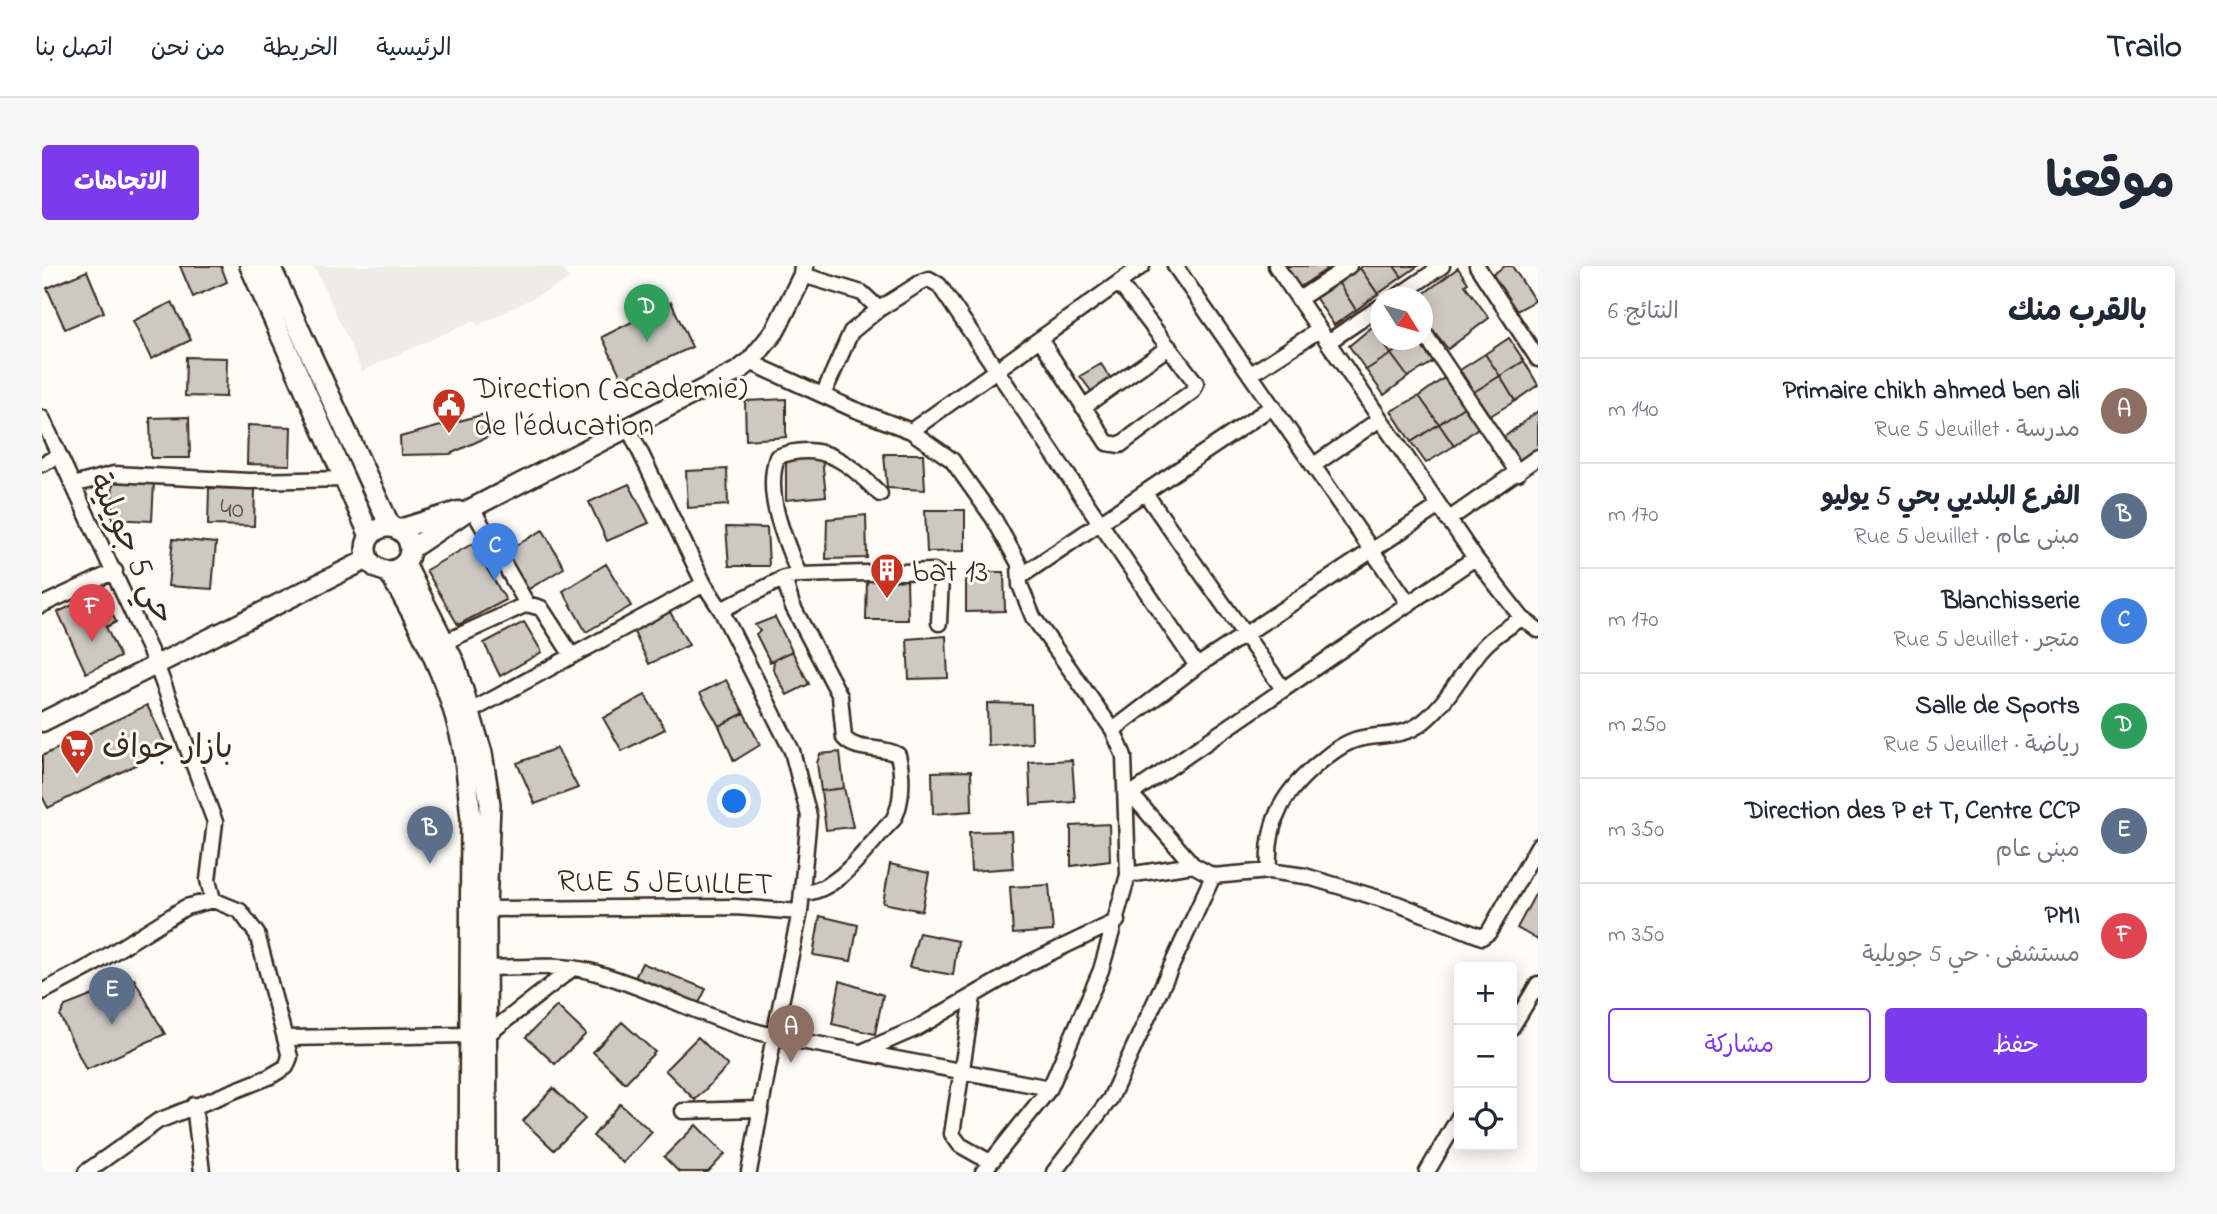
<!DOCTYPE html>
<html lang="ar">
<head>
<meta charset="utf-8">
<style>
	body { margin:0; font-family:"Indie Flower","Playpen Sans Arabic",sans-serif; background:#f6f6f7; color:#1f2937; direction:rtl }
	.controls { position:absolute; right:21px; bottom:21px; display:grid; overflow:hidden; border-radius:7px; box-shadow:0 4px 18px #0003 }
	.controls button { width:63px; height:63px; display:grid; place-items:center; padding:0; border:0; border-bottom:2px solid #e0e1e3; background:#fff; color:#1f2937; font:35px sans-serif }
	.compass { position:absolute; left:1328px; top:21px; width:63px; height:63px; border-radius:50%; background:#fff; box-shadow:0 4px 18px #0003; rotate:127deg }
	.you { position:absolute; left:693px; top:536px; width:24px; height:24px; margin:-18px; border:5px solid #fff; border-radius:50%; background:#1a73e8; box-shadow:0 0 0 10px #1a73e833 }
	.badge { display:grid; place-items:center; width:46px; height:46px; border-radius:50%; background:#7c3aed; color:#fff; font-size:23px; font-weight:700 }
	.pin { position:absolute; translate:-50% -58px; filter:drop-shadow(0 2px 4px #0008) }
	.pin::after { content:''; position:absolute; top:37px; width:24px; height:21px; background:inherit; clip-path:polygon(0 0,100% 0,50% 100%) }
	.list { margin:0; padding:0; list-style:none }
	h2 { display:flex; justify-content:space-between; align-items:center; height:91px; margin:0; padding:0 28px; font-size:30px }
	h2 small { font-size:23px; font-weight:400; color:#747a83 }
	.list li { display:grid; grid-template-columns:46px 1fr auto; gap:21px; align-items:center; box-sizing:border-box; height:105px; padding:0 28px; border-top:2px solid #e0e1e3 }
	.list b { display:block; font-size:26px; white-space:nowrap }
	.list p { margin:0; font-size:23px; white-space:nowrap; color:#747a83 }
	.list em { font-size:23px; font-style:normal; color:#747a83 }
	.actions { display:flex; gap:14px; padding:21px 28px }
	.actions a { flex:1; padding:16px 0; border:2px solid #7c3aed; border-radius:7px; text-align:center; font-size:24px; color:#7c3aed }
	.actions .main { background:#7c3aed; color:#fff }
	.icon { flex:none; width:38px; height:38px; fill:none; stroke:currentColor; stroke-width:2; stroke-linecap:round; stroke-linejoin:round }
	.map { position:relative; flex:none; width:1496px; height:906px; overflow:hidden; direction:ltr; border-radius:7px }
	header { display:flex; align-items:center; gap:42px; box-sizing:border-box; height:98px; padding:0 35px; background:#fff; border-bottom:2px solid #e0e1e3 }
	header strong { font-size:33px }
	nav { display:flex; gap:38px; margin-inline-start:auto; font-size:24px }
	.intro { display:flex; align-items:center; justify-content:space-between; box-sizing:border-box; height:168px; padding:0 42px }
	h1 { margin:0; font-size:49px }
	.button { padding:18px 32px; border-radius:7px; background:#7c3aed; color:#fff; font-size:24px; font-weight:700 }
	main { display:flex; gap:42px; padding:0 42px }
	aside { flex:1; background:#fff; border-radius:7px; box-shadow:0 4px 18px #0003 }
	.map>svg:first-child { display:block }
	.built { fill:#efece7 }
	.building { fill:#cdc8c2; stroke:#3b2a1e; stroke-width:2 }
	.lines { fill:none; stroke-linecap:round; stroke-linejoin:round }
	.minor-casing { stroke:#3b2a1e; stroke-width:19 }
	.tertiary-casing { stroke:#3b2a1e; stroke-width:23 }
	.secondary-casing { stroke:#3b2a1e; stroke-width:24 }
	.minor { stroke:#fdfcf7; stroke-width:14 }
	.tertiary { stroke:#fdfcf7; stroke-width:18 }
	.secondary { stroke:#fdfcf7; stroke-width:19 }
	.labels { text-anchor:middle; stroke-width:6; stroke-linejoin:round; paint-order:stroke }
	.number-label { font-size:28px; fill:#605247 }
	.poi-label { font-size:32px; fill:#3b2a1e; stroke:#fdfcf7; text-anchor:start }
	.street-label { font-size:32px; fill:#3b2a1e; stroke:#fdfcf7 }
</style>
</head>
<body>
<header>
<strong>Trailo</strong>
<nav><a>الرئيسية</a><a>الخريطة</a><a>من نحن</a><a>اتصل بنا</a></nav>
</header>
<div class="intro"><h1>موقعنا</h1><a class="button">الاتجاهات</a></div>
<main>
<aside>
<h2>بالقرب منك<small>النتائج: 6</small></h2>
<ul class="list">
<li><span class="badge" style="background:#8d6e63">A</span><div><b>Primaire chikh ahmed ben ali</b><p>مدرسة · Rue 5 Jeuillet</p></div><em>140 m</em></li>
<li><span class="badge" style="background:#5c6f8a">B</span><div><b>الفرع البلديي بحي 5 يوليو</b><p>مبنى عام · Rue 5 Jeuillet</p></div><em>170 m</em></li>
<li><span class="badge" style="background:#3f7fe0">C</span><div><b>Blanchisserie</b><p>متجر · Rue 5 Jeuillet</p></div><em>170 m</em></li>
<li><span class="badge" style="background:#2e9e5b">D</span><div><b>Salle de Sports</b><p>رياضة · Rue 5 Jeuillet</p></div><em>250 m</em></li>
<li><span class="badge" style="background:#5c6f8a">E</span><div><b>Direction des P et T, Centre CCP</b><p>مبنى عام</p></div><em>350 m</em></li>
<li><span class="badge" style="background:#e0444e">F</span><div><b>PMI</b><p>مستشفى · حي 5 جويلية</p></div><em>350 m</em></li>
</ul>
<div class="actions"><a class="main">حفظ</a><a>مشاركة</a></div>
</aside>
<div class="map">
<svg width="1496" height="906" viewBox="0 0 1496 906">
	<rect width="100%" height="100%" fill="#fdfcf7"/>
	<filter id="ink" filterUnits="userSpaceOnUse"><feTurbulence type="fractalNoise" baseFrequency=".0143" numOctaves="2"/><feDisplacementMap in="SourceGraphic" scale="14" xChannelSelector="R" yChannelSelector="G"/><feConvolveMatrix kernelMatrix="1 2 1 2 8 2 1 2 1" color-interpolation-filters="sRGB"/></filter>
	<g filter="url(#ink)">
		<path class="built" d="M272,0H520L527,14L435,60L432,54L320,105Z"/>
		<path class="building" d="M138,0H179L185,16L151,31Z
			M1242,0H1282L1285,3L1258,21Z
			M1320,0H1352L1360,11L1336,28L1318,2Z
			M1352,0H1376L1360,11Z
			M1463,0H1470L1493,35L1471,47L1447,11Z
			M1318,2L1336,28L1314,44L1296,16Z
			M1416,2L1426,17L1423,19L1447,52L1406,83L1380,50V32H1376Z
			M45,5L62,46L23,63L5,22Z
			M1296,16L1314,44L1292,59L1273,31Z
			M130,36L149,74L109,93L91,55Z
			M629,36L650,81L580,113L560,71Z
			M1330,61L1349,88L1324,104L1307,80Z
			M1467,72L1482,95L1458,110L1443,88Z
			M1339,74H1370L1349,88Z
			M1370,74H1375L1391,96L1366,111L1349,88Z
			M1349,88L1366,111L1342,129L1324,104Z
			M1443,88L1458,110L1432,126L1418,104Z
			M144,91L185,92L184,131L143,130Z
			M1482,95L1496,119L1473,135L1458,110Z
			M1059,98L1072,117L1052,129L1038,110Z
			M1458,110L1473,135L1448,150L1432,126Z
			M1402,112L1422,141L1397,158L1377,130Z
			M1377,130L1397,158L1369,176L1349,145Z
			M744,133V171L704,174L703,135Z
			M1422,141L1436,162L1412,180L1397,158Z
			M1496,145V182L1478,195L1461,172Z
			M443,148L454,167L408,188L359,189L358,171Z
			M147,151L148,192H109L108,152Z
			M1397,158L1412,180L1384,197L1369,176Z
			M206,159L249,161L248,199L205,198Z
			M842,188H881L883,224L845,222Z
			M780,192L784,230L744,234V193Z
			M685,203L686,239L646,242L644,205Z
			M71,214L112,216L110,255L70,253Z
			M587,218L607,257L565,275L547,236Z
			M167,222L213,223L212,260L166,259Z
			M883,244H923V285L885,286Z
			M824,249L825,292L784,293L785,253Z
			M684,261L725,262L727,300H687Z
			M501,264L522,302L485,324L463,286Z
			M131,273L174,277L170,323L126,320Z
			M430,278L464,334L416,359L384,304Z
			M564,298L589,340L544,366L521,325Z
			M924,306H962L963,345L924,346Z
			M825,314H865L866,354H824Z
			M60,325L74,356L64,361L78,391L44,407L16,346Z
			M628,346L647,379L607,398L591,364Z
			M733,351L750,385L728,396L714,368L718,365L713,359Z
			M482,356L500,386L458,410L442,377Z
			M904,370L906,412L867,413L865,373Z
			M750,385L767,418L745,429L731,403L732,394Z
			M684,414L702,447L677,460L658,427Z
			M603,429L623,463L580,485L561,452Z
			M945,437L989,438L990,477L946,480Z
			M105,439L126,483L6,542L0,530V490Z
			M702,447L718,479L692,495L677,460Z
			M515,482L536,522L493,538L475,497Z
			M798,486L802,522L779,525L775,497L778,488Z
			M1030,494L1033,536L989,539L987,496Z
			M929,505L930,545L891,548L890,506Z
			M802,522L811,561L784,564L779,525Z
			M1067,558L1068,595L1029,600V560Z
			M969,565L971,602L929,605L927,566Z
			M848,598L887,607L880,645L841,637Z
			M1007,619L1011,665L971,668L968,621Z
			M1496,623V674L1475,662Z
			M778,650L816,659L809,695L771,689Z
			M877,667L916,675L911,709L867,701Z
			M600,697L664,723L655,741L591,716Z
			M92,713L123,768L44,804L18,750L23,740Z
			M798,715L841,729L833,768L790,758Z
			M515,740L544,768L513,798L484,771Z
			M580,756L613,786L583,817L551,786Z
			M656,771L686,800L653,834L623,804Z
			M511,822L543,853L512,884L481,855Z
			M578,838L610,866L581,897L551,870Z
			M654,859L683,888L666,906H637L622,891Z"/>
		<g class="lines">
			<g class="minor-casing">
				<path id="minor" d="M1133,0L1367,338
					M1234,0L1433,292L1480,352L1496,364
					M1435,0L1496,93
					M761,9L820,27L837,43L809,66L781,129
					M1353,32L1400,0
					M1257,33L1307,0
					M837,43L881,15L887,13L897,19L1155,400
					M1380,64L1476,207
					M998,73L1065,177L1078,179L1151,125L1154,117L1077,17
					M1286,76L1338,41
					M708,96L811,143L869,165L910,194L952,253L971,287L977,298L978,319L991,351L1071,464L1082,490L1086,609L1059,704L1008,822L941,906
					M1209,108L1277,64
					M1041,141L1127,81
					M0,152L114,398L173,556L166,614L171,634
					M869,165L1100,0
					M0,198L17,190
					M1272,199L1338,153
					M31,219L72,208L207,215L304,213
					M1103,227L1241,423
					M430,242L485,338
					M1406,254L1496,191
					M757,309C743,273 722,230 735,191C781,173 808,198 838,228
					M979,310L1231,140
					M742,312L750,339L798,430L802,472C816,487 839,479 856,489C861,508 861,538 851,554C826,578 799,625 761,627
					M485,338L499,342L529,388
					M0,339L73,305
					M679,344L742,312L757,309L892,305L899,310L897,357
					M403,376L485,338
					M429,445L662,318
					M1071,464L1155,400L1397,240
					M1083,527L1089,528L1433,292
					M1089,528L1151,599L1171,610L1227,605L1263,610L1356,638L1440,671L1447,666L1496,580
					M1227,605C1224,552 1243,523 1283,492C1294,483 1307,474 1321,472C1343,468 1362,471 1381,456C1405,437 1419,408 1438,385C1449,371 1465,362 1480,352
					M1086,609L1151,599
					M444,643L693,641L758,646
					M444,702C479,702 517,697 551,706C613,723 669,756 732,770L758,646L767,550L750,485L679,344L662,318L587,163
					M0,726L49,700L144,641L171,634L198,645L215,668L248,791L244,801L227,811L116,855L44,906
					M931,731L910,868L918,879L948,896
					M1470,761L1496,718
					M446,768L531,702
					M244,772L426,769
					M822,785L875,762L987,697L1075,655
					M152,839L160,906
					M641,845L717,843
					M707,906L732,770L1008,822
					M1012,906L1068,833L1171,610
					M1385,906L1417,851"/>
			</g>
			<g class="tertiary-casing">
				<path id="tertiary" d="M357,263L416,245
					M369,283L430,242L696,105L708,96L733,65L761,9L762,0
					M0,456L326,293"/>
			</g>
			<g class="secondary-casing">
				<path id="secondary" d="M208,0L328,270
					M228,0L348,260
					M324 283a22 22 0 1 1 44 0a22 22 0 1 1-44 0Z
					M363,298L413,398L440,487L448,538L444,643L445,906
					M346,305C378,358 405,411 419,472C425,498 426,526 429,552L427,906"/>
			</g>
			<use href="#minor" class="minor"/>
			<use href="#tertiary" class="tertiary"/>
			<use href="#secondary" class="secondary"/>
		</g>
	</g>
	<defs>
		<g id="civic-pin" transform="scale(1.75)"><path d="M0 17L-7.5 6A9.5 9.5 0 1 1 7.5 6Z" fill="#c8321e" stroke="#fdfcf7"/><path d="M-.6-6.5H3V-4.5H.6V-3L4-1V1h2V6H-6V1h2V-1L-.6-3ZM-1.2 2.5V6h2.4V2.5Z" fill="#fff"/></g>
		<g id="building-pin" transform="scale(1.75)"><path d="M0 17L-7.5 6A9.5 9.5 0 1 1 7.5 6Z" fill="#c8321e" stroke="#fdfcf7"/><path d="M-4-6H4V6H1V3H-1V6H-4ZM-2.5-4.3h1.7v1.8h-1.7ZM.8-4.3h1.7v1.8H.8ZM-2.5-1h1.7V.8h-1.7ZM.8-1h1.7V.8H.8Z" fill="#fff"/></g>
		<g id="supermarket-pin" transform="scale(1.75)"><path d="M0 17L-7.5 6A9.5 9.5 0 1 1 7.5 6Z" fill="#c8321e" stroke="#fdfcf7"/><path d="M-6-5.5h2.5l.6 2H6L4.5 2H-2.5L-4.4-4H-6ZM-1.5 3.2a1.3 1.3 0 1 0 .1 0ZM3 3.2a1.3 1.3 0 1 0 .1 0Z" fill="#fff"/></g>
	</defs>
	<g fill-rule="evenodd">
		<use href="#civic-pin" x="407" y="139"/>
		<use href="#building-pin" x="845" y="304"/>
		<use href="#supermarket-pin" x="35" y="480"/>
	</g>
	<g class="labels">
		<g class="number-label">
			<text x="190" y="251">40</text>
		</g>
		<g class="poi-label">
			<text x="432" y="132">Direction (academie)<tspan x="432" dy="37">de l'éducation</tspan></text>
			<text x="870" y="315">bat 13</text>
			<text x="60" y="491">بازار جواف</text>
		</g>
		<g class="street-label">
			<text transform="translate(91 282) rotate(65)" y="11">حي 5 جويلية</text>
			<text transform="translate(623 615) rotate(1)" y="11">RUE 5 JEUILLET</text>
		</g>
	</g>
</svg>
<div class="controls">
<button>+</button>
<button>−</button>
<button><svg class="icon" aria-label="locate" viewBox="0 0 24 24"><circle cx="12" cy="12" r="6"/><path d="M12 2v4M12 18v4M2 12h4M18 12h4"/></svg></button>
</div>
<svg class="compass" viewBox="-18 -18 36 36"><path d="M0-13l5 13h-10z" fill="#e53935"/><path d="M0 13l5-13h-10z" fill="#747a83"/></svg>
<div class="you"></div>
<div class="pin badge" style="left:749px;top:797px;background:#8d6e63">A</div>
<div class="pin badge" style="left:388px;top:598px;background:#5c6f8a">B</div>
<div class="pin badge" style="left:453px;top:315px;background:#3f7fe0">C</div>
<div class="pin badge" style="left:605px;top:76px;background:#2e9e5b">D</div>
<div class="pin badge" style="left:70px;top:759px;background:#5c6f8a">E</div>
<div class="pin badge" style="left:50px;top:376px;background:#e0444e">F</div>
</div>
</main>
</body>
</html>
